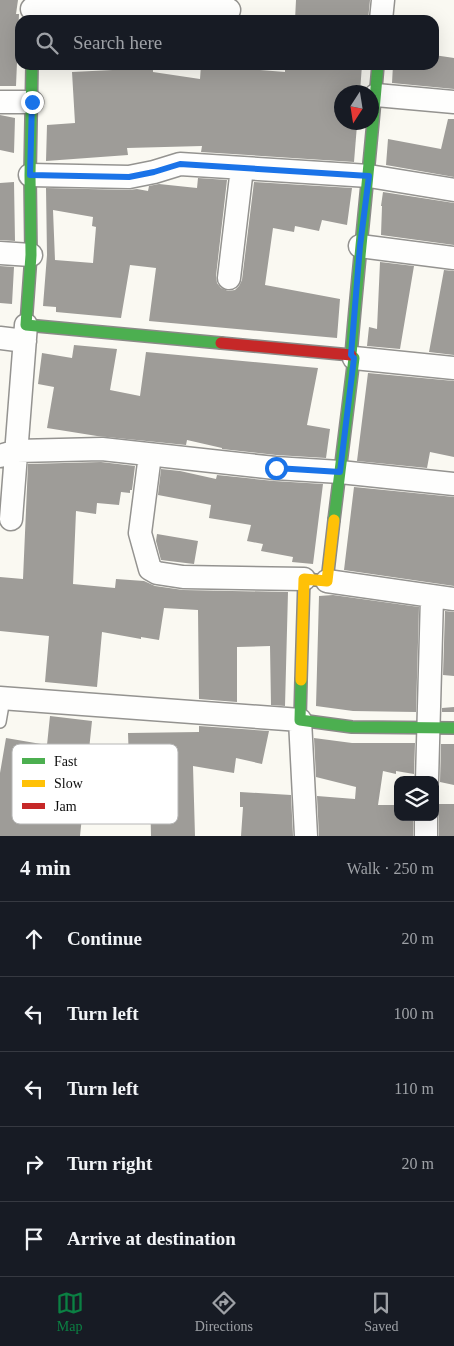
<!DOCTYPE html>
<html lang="en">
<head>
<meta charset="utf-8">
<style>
	body { margin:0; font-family:"Times New Roman",serif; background:#20242c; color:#f1f3f6 }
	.controls { position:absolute; right:15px; bottom:15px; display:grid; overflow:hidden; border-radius:10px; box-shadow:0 5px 20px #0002 }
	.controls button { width:45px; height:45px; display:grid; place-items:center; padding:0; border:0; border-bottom:1px solid #363941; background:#171b24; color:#f1f3f6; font:25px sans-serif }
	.compass { position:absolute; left:334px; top:85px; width:45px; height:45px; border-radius:50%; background:#171b24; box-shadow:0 5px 20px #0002; rotate:192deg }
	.stop { position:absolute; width:15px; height:15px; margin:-11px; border:4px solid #1a73e8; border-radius:50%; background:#fff }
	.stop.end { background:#1a73e8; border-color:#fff; box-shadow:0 1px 5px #0008 }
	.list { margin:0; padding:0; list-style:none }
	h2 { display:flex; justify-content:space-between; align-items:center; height:65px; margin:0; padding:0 20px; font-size:21px }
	h2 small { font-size:16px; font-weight:400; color:#9ea1a6 }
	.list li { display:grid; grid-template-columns:32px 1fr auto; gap:15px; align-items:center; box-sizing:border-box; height:75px; padding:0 20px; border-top:1px solid #363941 }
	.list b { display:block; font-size:19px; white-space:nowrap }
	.list em { font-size:16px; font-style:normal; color:#9ea1a6 }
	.icon { flex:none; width:28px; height:28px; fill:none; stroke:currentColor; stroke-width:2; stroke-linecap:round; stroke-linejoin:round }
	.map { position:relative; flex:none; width:454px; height:836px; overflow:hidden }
	.search { position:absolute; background:#171b24; box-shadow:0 5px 20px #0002; left:15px; right:15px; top:15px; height:55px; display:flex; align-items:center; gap:12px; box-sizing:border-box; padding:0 18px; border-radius:15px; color:#9ea1a6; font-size:19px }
	.sheet { height:440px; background:#171b24 }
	nav { display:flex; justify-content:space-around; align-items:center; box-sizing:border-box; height:70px; border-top:1px solid #363941; background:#171b24; font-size:14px; color:#9ea1a6 }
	nav a { display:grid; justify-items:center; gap:2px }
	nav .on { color:#0b8043 }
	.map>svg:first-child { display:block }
	.building { fill:#9e9c98; fill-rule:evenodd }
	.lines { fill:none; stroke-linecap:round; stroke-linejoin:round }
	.lane-casing { stroke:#949390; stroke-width:14 }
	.street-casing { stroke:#949390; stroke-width:25 }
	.fast-casing { stroke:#8a8a87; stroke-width:14 }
	.slow-casing { stroke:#8a8a87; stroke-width:14 }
	.jam-casing { stroke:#8a8a87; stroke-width:14 }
	.lane { stroke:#fefefd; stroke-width:11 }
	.street { stroke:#fefefd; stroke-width:22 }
	.fast { stroke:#4caf50; stroke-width:11 }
	.slow { stroke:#ffc107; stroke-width:11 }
	.jam { stroke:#c62828; stroke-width:11 }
	.route { stroke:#1a73e8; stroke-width:6 }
	.key { fill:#fff; stroke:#b6b6b6; stroke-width:1 }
	.key-label { font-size:14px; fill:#0d0d0d }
</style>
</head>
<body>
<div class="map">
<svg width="454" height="836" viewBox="0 0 454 836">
	<rect width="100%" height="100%" fill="#faf9f2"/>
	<path class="building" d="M0,0H18L16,14H19L16,86H0Z
		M296,0H370L368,20H295Z
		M434,55L454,58V89L392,83L393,65H434Z
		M201,65L285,72V67L329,69V65H362L360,92H342V123L357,125L354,162L201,152L202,146L127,148L128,155L46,161L47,125L75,123L72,72L153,68V72L200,79Z
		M0,115L15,118L14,153L0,150Z
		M448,119H454V177L386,165L388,139L441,149Z
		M198,178L227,180L216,276L217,283L221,288L228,291L235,290L239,286L242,280L254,182L352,188L347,225L322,220L319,231L295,226L294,232L273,228L265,285L340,299L337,338L149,321L156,268L130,265L121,318L56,312V307L43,306L47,255L46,188L129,190L137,189L148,191L149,186L159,184L197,188ZM53,210L93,217L92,226L96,227L93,263L55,260Z
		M14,182L15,241L0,240V183Z
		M383,192L454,203V245L381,235L382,206H381Z
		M380,262L414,266L400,349L367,346L369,327L377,329Z
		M0,266L14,267L12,304L0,303Z
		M444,270L454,271V355L429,352Z
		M74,345L117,349L110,390L140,396L146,352L318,368L307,425L330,429L326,458L276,455L222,449V448L187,440L186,445L97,436L47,428L54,387L38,384L42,353L72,358Z
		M368,373L454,381V457L430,452L427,468L357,461Z
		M101,462L135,466L132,490H130V493L121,492L119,505L97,503L96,514L76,511L73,584L115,588L116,579L144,581L155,586L183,590L288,592L285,706L271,705L270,646L237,647V702L199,699L198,610L164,608L159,640L141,637V639L102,632L97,687L45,682L49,636L0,631V577L23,579L28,464Z
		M161,469L180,471L216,479L217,475L274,481L323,484L313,564L292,562L293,557L261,551L263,544L247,541L251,525L209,518L211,505L158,495Z
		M354,487L454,497V586L344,570Z
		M157,534L198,541L194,564L161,560L156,541Z
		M333,595L419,607L416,712L353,711L316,706L319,596Z
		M445,611L454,612V676L443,675Z
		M454,707V712H442V708Z
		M50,716L92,721L80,836H0V773L6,738L47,745Z
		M199,726L269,731L262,764L236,758L234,773L193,766L195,836H151L150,791H130L128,733L199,732Z
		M314,738L352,743H415L414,774L396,771V774L383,771L378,805H398V817H413V836H319L317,796L355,799L356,787L316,777Z
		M441,744H454V785L440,782Z
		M240,792L291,795L293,836H241L243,807H240Z
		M435,804H454V836H439V817Z"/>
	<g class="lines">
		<g class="lane-casing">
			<path id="lane" d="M0,722L4,699"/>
		</g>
		<g class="street-casing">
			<path id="street" d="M32,9L229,10
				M381,20L383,0
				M376,95L454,102
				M0,102H32
				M30,175L129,177L154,172L180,164L369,176L454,190
				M360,246L454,258
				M0,253L31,255
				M229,278L242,168
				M0,338L25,341
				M354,358L454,368
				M150,455L140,533L150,569L157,573L183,577L304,579
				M0,456L17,451L102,449L275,468L340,472L454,484
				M11,519L26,325
				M327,581L454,599
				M0,698L300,720L306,836
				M427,780L432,597
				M426,836V817"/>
		</g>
		<g class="fast-casing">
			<path id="fast" d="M32,65L30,175L31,255L26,325L221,343
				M334,520L354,358L351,355C359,258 370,162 378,65
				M301,680L300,720L352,727L454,728"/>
		</g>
		<g class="slow-casing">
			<path id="slow" d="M301,680L304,579L327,581L334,520"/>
		</g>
		<g class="jam-casing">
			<path id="jam" d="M221,343L351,355"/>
		</g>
		<use href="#lane" class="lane"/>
		<use href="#street" class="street"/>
		<use href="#fast" class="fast"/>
		<use href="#slow" class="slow"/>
		<use href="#jam" class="jam"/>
	</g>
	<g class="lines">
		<path class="route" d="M32,102L30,175L129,177L154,172L180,164L369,176L360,246L351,355L354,358L340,472L276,468"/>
	</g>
	<rect x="12" y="744" width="166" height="80" rx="8" class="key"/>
	<rect x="22" y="758" width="23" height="6" fill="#4caf50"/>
	<rect x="22" y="780" width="23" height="7" fill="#ffc107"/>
	<rect x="22" y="803" width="23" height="6" fill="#c62828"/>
	<g class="key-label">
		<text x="54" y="766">Fast</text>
		<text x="54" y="788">Slow</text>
		<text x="54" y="811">Jam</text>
	</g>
</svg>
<div class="controls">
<button><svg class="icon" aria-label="layers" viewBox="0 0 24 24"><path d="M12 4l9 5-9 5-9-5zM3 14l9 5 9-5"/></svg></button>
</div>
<svg class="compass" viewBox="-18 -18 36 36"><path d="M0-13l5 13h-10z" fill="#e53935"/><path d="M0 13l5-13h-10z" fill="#9ea1a6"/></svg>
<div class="stop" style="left:276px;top:468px"></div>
<div class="stop end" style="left:32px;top:102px"></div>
<div class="search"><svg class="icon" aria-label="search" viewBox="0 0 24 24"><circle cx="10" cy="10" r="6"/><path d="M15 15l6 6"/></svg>Search here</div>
</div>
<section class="sheet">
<h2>4 min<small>Walk · 250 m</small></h2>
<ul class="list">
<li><svg class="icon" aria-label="ahead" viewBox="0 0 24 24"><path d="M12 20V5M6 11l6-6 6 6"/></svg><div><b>Continue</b></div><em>20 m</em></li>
<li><svg class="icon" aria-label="left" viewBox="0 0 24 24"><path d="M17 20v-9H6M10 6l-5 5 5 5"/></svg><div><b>Turn left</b></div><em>100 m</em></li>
<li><svg class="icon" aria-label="left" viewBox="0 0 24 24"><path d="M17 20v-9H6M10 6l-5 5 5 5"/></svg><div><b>Turn left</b></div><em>110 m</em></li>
<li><svg class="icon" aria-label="right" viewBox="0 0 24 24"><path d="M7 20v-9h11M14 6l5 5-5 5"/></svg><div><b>Turn right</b></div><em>20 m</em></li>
<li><svg class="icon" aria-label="arrive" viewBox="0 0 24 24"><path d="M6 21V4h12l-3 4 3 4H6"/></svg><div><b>Arrive at destination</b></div></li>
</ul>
</section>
<nav>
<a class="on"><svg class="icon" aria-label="map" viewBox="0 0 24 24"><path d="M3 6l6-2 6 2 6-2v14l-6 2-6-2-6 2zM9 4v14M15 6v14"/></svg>Map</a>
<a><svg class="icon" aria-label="directions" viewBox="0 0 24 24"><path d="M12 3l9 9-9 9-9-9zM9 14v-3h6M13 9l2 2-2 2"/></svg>Directions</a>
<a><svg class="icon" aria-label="saved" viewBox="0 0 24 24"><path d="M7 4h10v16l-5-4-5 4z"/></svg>Saved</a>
</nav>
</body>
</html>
